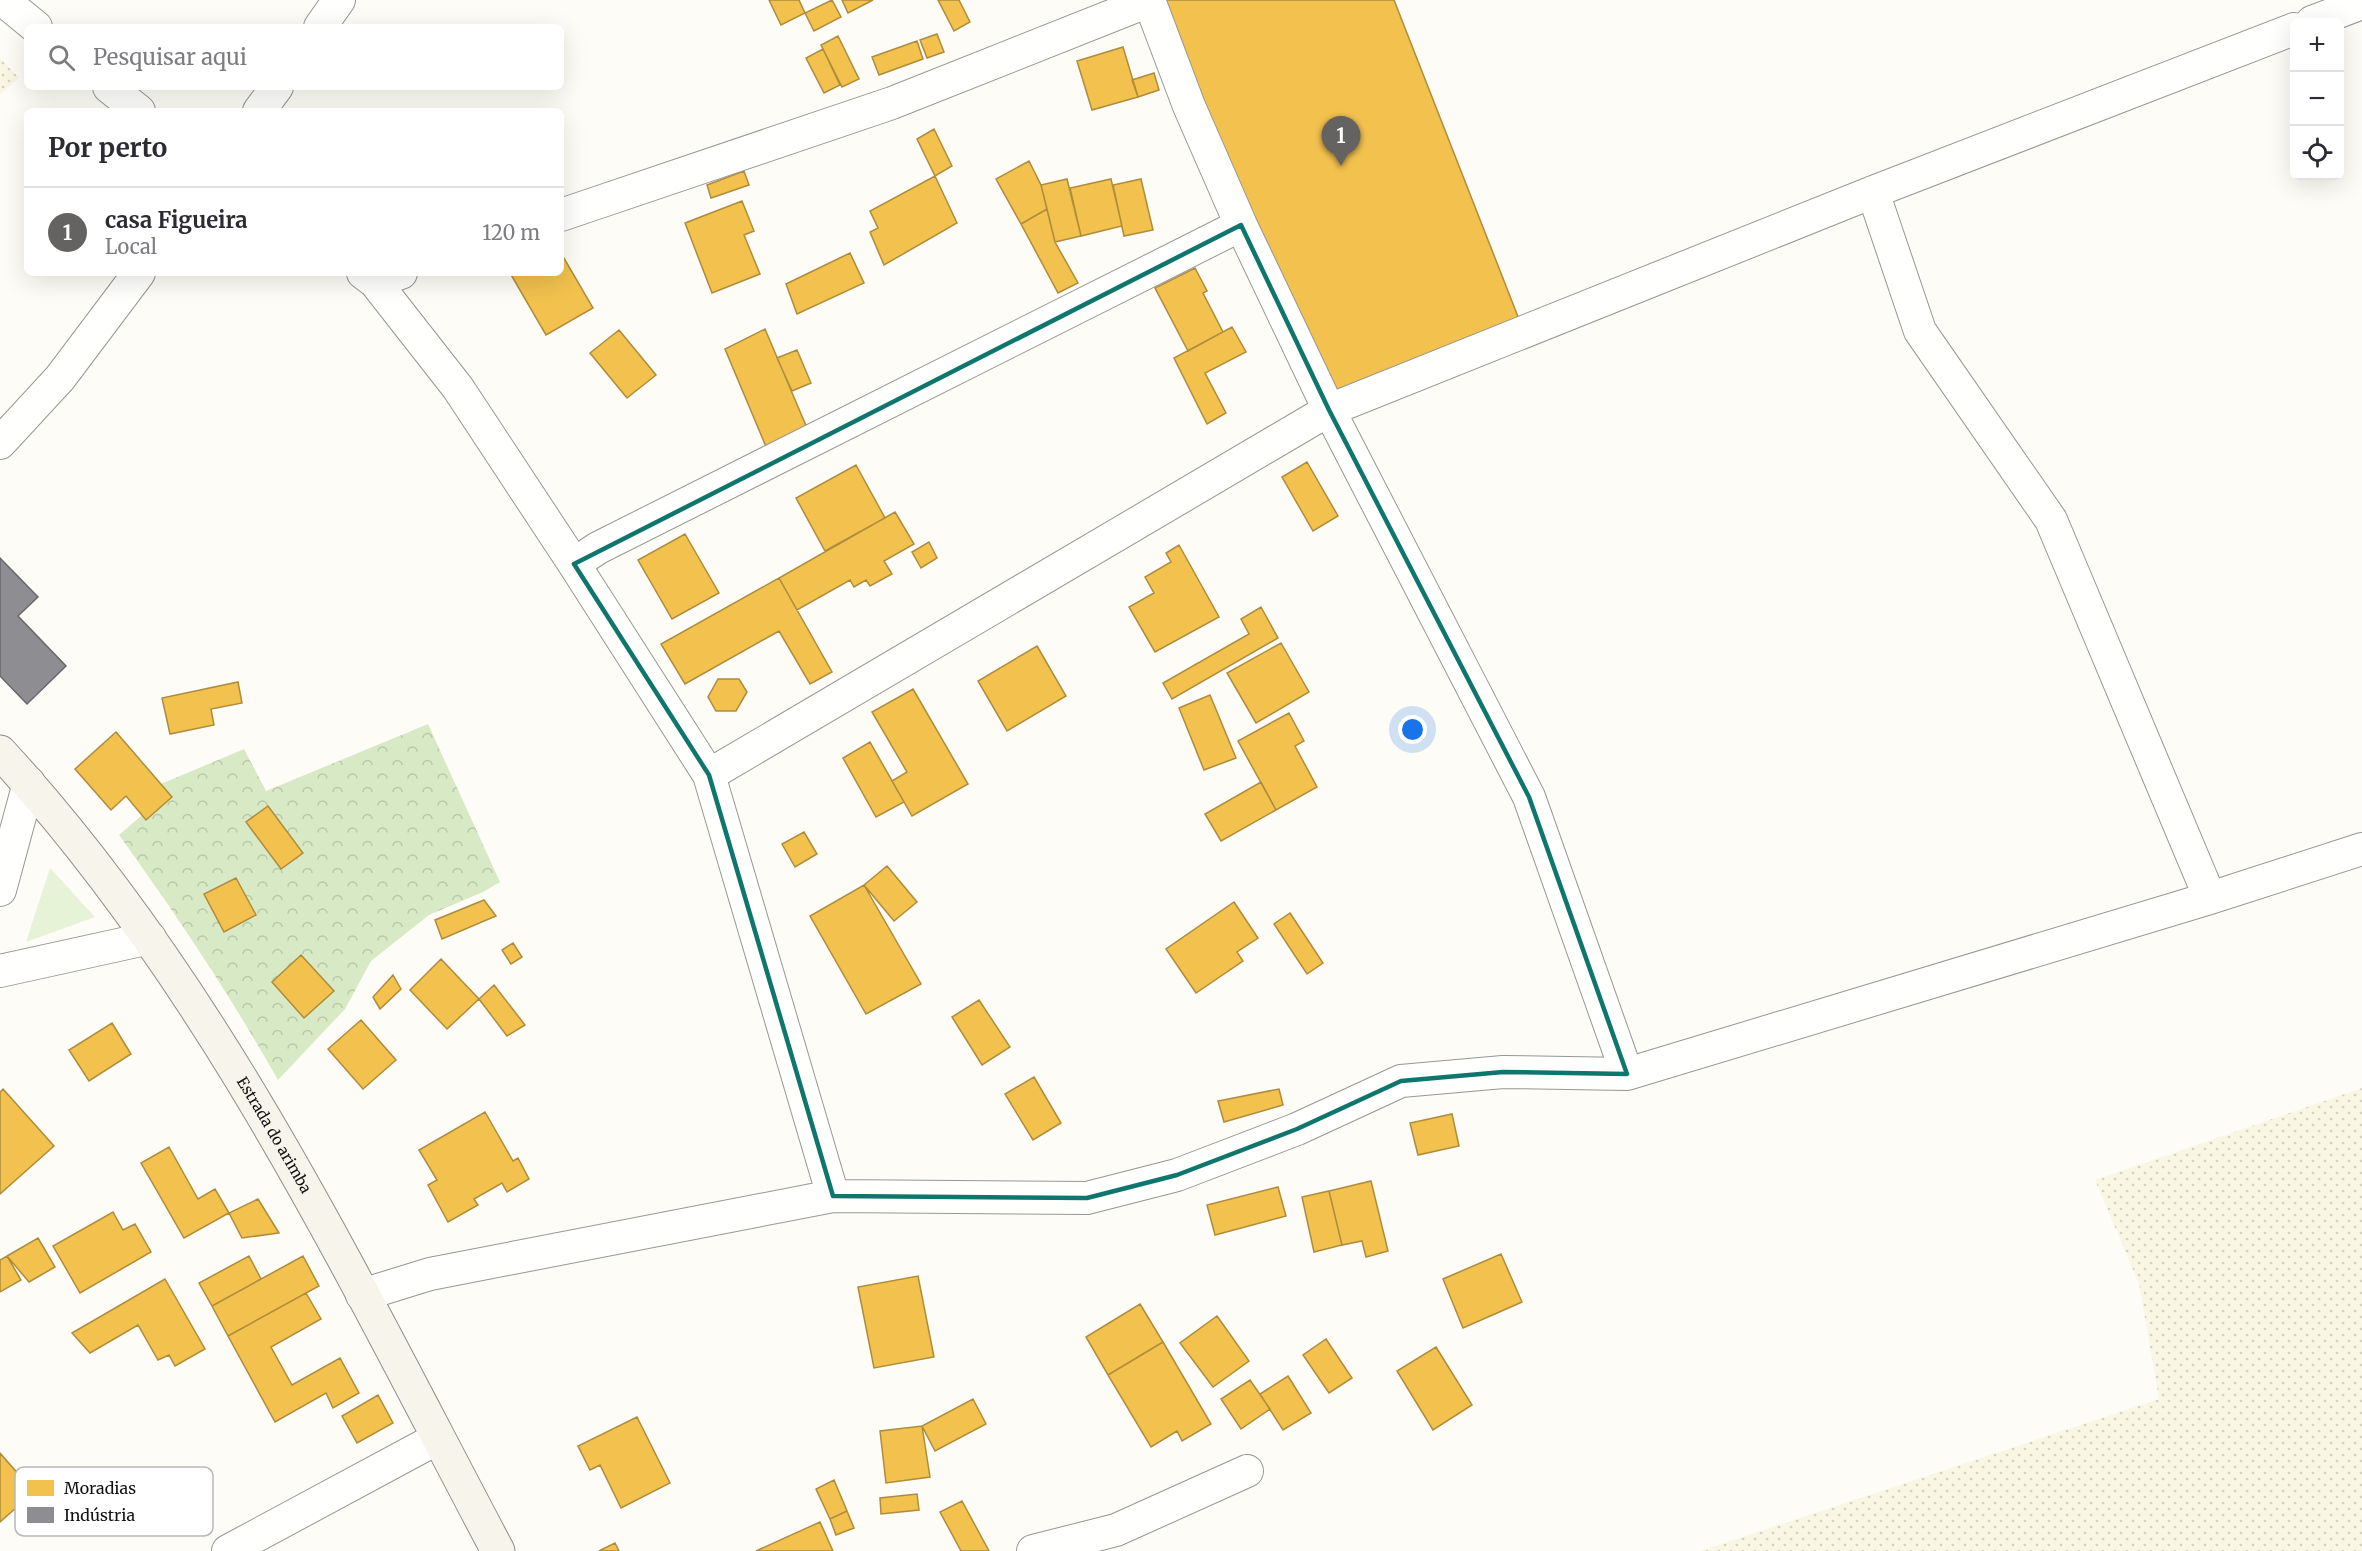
<!DOCTYPE html>
<html lang="pt">
<head>
<meta charset="utf-8">
<style>
	body { margin:0; font-family:Merriweather,serif; background:#f7f7f7; color:#2b2b33 }
	.controls { position:absolute; right:18px; top:18px; display:grid; overflow:hidden; border-radius:9px; box-shadow:0 6px 24px #0002 }
	.controls button { width:54px; height:54px; display:grid; place-items:center; padding:0; border:0; border-bottom:2px solid #e1e1e2; background:#fff; color:#2b2b33; font:30px sans-serif }
	.you { position:absolute; left:1413px; top:730px; width:21px; height:21px; margin:-15px; border:4px solid #fff; border-radius:50%; background:#1a73e8; box-shadow:0 0 0 9px #1a73e833 }
	.badge { display:grid; place-items:center; width:39px; height:39px; border-radius:50%; background:#646362; color:#fff; font-size:20px; font-weight:700 }
	.pin { position:absolute; translate:-50% -50px; filter:drop-shadow(0 2px 3px #0008) }
	.pin::after { content:''; position:absolute; top:32px; width:21px; height:18px; background:inherit; clip-path:polygon(0 0,100% 0,50% 100%) }
	.list { margin:0; padding:0; list-style:none }
	h2 { display:flex; justify-content:space-between; align-items:center; height:78px; margin:0; padding:0 24px; font-size:26px }
	h2 small { font-size:20px; font-weight:400; color:#7c7c81 }
	.list li { display:grid; grid-template-columns:39px 1fr auto; gap:18px; align-items:center; box-sizing:border-box; height:90px; padding:0 24px; border-top:2px solid #e1e1e2 }
	.list b { display:block; font-size:22px; white-space:nowrap }
	.list p { margin:0; font-size:20px; white-space:nowrap; color:#7c7c81 }
	.list em { font-size:20px; font-style:normal; color:#7c7c81 }
	.icon { flex:none; width:33px; height:33px; fill:none; stroke:currentColor; stroke-width:2; stroke-linecap:round; stroke-linejoin:round }
	.map { position:relative; flex:none; width:2362px; height:1551px; overflow:hidden }
	.search { position:absolute; background:#fff; box-shadow:0 6px 24px #0002; left:24px; top:24px; width:540px; height:66px; display:flex; align-items:center; gap:15px; box-sizing:border-box; padding:0 21px; border-radius:9px; color:#7c7c81; font-size:22px }
	.panel { position:absolute; background:#fff; box-shadow:0 6px 24px #0002; left:24px; top:108px; width:540px; height:168px; border-radius:9px }
	.map>svg:first-child { display:block }
	.farmland { fill:url(#farmland-dots) }
	.grass { fill:#e7f3d7 }
	.forest { fill:url(#forest-crowns) }
	.homes { fill:#f2c14e; stroke:#ae8c3c; stroke-width:1.5 }
	.industry { fill:#8d8d92; stroke:#68686b; stroke-width:1.5 }
	.lines { fill:none; stroke-linecap:round; stroke-linejoin:round }
	.minor-casing { stroke:#979795; stroke-width:34 }
	.secondary-casing { stroke:#8e8d8b; stroke-width:35 }
	.minor { stroke:#fffffe; stroke-width:32 }
	.secondary { stroke:#f6f4eb; stroke-width:33 }
	.marked { fill:none; stroke:#0f766e; stroke-width:4.5; stroke-linejoin:round }
	.labels { text-anchor:middle; stroke-width:6; stroke-linejoin:round; paint-order:stroke }
	.street-label { font-size:15px; fill:#111; stroke:#fff }
	.key { fill:#fff; stroke:#b8b8b8; stroke-width:1.5 }
	.key-label { font-size:16px; fill:#111 }
</style>
</head>
<body>
<div class="map">
<svg width="2362" height="1551" viewBox="0 0 2362 1551">
	<defs>
		<pattern id="farmland-dots" width="8" height="8" patternUnits="userSpaceOnUse" patternTransform="scale(1.5)"><rect width="8" height="8" fill="#f9f7e4"/><path d="M2 2h.1M6 6h.1" fill="none" stroke="#d4d3c3" stroke-width="1.8" stroke-linecap="round"/></pattern>
		<pattern id="forest-crowns" width="20" height="18" patternUnits="userSpaceOnUse" patternTransform="scale(1.5)"><rect width="20" height="18" fill="#d8eac5"/><path d="M2 6a3 3 0 1 1 6 0M12 15a3 3 0 1 1 6 0" fill="none" stroke="#b8c8a8"/></pattern>
	</defs>
	<rect width="100%" height="100%" fill="#fdfcf7"/>
	<path class="farmland" d="M0,58L19,78L0,95Z
		M2362,1088V1551H1700L2159,1399L2139,1284L2095,1180Z"/>
	<path class="grass" d="M50,868L95,917L26,942Z"/>
	<path class="forest" d="M428,724L500,882L483,892L429,915L371,961L345,1009L278,1080C230,995 176,914 119,835L142,815L146,819L172,797L161,784L244,749L266,791Z"/>
	<path class="homes" d="M769,0H799L805,13L781,25Z
		M832,0L841,17L814,31L805,13Z
		M842,0H873L848,13Z
		M938,0H959L970,22L954,31Z
		M1153,0H1394L1524,332L1329,410Z
		M937,34L944,52L927,58L920,40Z
		M838,36L859,79L842,87L821,45Z
		M917,41L923,59L879,75L872,57Z
		M1123,47L1138,97L1092,110L1077,61Z
		M823,49L840,85L824,93L806,58Z
		M1154,73L1159,90L1138,97L1132,80Z
		M934,129L952,166L935,176L917,139Z
		M1029,161L1041,185L1047,209L1021,224L996,179Z
		M744,171L749,185L711,198L707,185Z
		M935,176L957,223L884,265L870,232L878,228L870,211Z
		M1067,179L1081,236L1055,242L1041,185Z
		M1111,179L1122,226L1081,236L1070,188Z
		M1141,179L1153,230L1124,236L1113,185Z
		M742,201L754,231L744,235L760,274L712,293L685,223Z
		M1047,209L1055,242L1078,283L1058,293L1021,224Z
		M561,253L593,308L546,335L510,273H561Z
		M850,253L864,283L797,314L786,284Z
		M1195,268L1207,291L1203,293L1223,332L1188,351L1155,288Z
		M1232,327L1246,352L1205,373L1226,413L1207,424L1174,358Z
		M765,329L807,428L767,449L725,349Z
		M619,330L656,375L627,398L590,353Z
		M797,350L811,383L792,391L777,358Z
		M1307,462L1338,516L1313,531L1282,477Z
		M856,465L885,518L825,551L796,498Z
		M895,512L914,544L884,561L892,574L870,586L866,580L854,587L850,580L797,610L779,578Z
		M685,534L719,593L672,619L638,560Z
		M929,542L937,558L921,568L912,552Z
		M1179,545L1219,617L1155,652L1129,607L1154,593L1145,577L1171,562L1166,553Z
		M779,578L832,672L810,684L779,631L685,684L661,644Z
		M1261,607L1278,638L1172,699L1163,683L1249,634L1241,619Z
		M1281,643L1309,692L1256,723L1227,673Z
		M1037,646L1066,696L1007,731L978,681Z
		M718,679H739L747,692L736,711H716L708,697Z
		M238,682L242,703L211,709L214,725L170,734L162,698Z
		M913,689L968,784L912,816L892,781L907,772L872,712Z
		M1210,695L1236,758L1204,770L1179,708Z
		M1289,713L1304,741L1295,746L1317,787L1276,810L1238,741Z
		M116,732L172,797L146,820L126,796L111,810L75,769Z
		M870,742L904,802L876,817L843,758Z
		M1261,782L1276,810L1221,841L1205,814Z
		M268,806L303,853L281,869L246,822Z
		M804,832L817,854L795,867L782,844Z
		M887,866L917,902L894,921L864,885Z
		M236,878L256,915L224,932L204,894Z
		M864,885L921,984L866,1014L810,916Z
		M484,900L496,916L442,939L435,920Z
		M1234,902L1258,938L1237,952L1243,961L1196,993L1166,949Z
		M1290,913L1323,963L1307,974L1274,924Z
		M513,943L522,957L511,964L502,950Z
		M301,955L334,991L304,1018L272,982Z
		M441,959L479,999L447,1029L410,990Z
		M393,975L401,989L380,1009L373,997Z
		M494,985L525,1025L507,1036L479,999Z
		M979,1000L1010,1047L982,1065L952,1017Z
		M361,1020L396,1060L363,1089L328,1049Z
		M112,1023L131,1054L89,1081L69,1050Z
		M1034,1077L1061,1123L1033,1140L1005,1094Z
		M3,1089L54,1146L0,1194V1092Z
		M1279,1089L1283,1105L1224,1122L1218,1101Z
		M485,1112L513,1161L518,1158L529,1179L507,1192L502,1183L474,1199L478,1205L448,1222L428,1185L437,1180L419,1150Z
		M1452,1114L1459,1146L1418,1155L1410,1123Z
		M169,1147L198,1199L215,1189L229,1213L184,1238L141,1163Z
		M1371,1181L1388,1251L1366,1257L1362,1241L1342,1245L1329,1191Z
		M1278,1187L1286,1216L1215,1235L1207,1205Z
		M1329,1191L1342,1245L1314,1252L1302,1197Z
		M258,1199L279,1233L242,1238L229,1213Z
		M113,1212L123,1230L135,1224L151,1252L80,1293L53,1246Z
		M38,1238L55,1267L29,1282L7,1256Z
		M1501,1254L1522,1302L1463,1328L1443,1279Z
		M7,1256L21,1280L0,1292V1260Z
		M249,1256L261,1279L212,1306L199,1283Z
		M303,1256L319,1286L228,1336L212,1306Z
		M918,1276L934,1357L874,1368L858,1287Z
		M165,1279L205,1349L175,1366L169,1355L158,1360L138,1325L90,1353L72,1333Z
		M306,1293L321,1319L271,1347L292,1385L340,1358L359,1393L333,1408L326,1393L275,1422L228,1336Z
		M1140,1304L1163,1342L1108,1375L1086,1337Z
		M1217,1316L1249,1361L1213,1387L1180,1343Z
		M1326,1339L1352,1378L1329,1393L1303,1355Z
		M1163,1342L1211,1424L1182,1441L1177,1431L1151,1447L1108,1375Z
		M1436,1347L1472,1405L1433,1430L1397,1371Z
		M1288,1376L1311,1413L1283,1430L1260,1394Z
		M1250,1380L1270,1409L1241,1429L1221,1399Z
		M378,1395L393,1423L357,1443L342,1416Z
		M973,1399L986,1424L935,1451L922,1426Z
		M637,1417L670,1483L621,1508L600,1465L590,1470L578,1446Z
		M922,1426L930,1477L886,1483L880,1431Z
		M0,1453L34,1492L0,1522Z
		M834,1480L847,1511L830,1519L816,1489Z
		M917,1494L919,1510L881,1514L880,1498Z
		M962,1501L989,1551H961L940,1512Z
		M847,1511L854,1528L836,1535L830,1519Z
		M820,1522L833,1551H756Z
		M615,1543L619,1551H599Z"/>
	<path class="industry" d="M0,558L38,597L18,616L66,666L27,704L0,676Z"/>
	<g class="lines">
		<g class="minor-casing">
			<path id="minor" d="M3,0L36,27
				M1149,0L1189,106L1241,225L1329,410L1529,797L1627,1074
				M2312,22L2362,3
				M320,27L339,0
				M109,87L139,111
				M259,111L277,87
				M1873,192L1920,331L2051,520L2210,898
				M561,215L892,103L1149,1
				M363,273L375,282L458,388L574,564L709,775L833,1196
				M375,282L401,273
				M0,443L60,378L139,273
				M574,564L598,548L1241,225
				M709,775L1329,410L1873,192L2294,29
				M0,890L29,783
				M0,971L150,938
				M362,1295L430,1274L833,1196L1087,1198L1177,1175L1297,1129L1401,1081L1503,1072L1627,1074L2210,898L2362,849
				M228,1551L438,1438
				M1033,1551L1116,1530L1247,1471"/>
		</g>
		<g class="secondary-casing">
			<g id="secondary">
				<path id="s1" d="M0,752C214,984 351,1274 498,1551"/>
			</g>
		</g>
		<use href="#minor" class="minor"/>
		<use href="#secondary" class="secondary"/>
	</g>
	<path class="marked" d="M1241,225L1329,410L1529,797L1627,1074L1503,1072L1401,1081L1297,1129L1177,1175L1087,1198L833,1196L709,775L574,564Z"/>
	<g class="labels">
		<g class="street-label">
			<text dy="5" stroke="none"><textPath href="#s1" startOffset="472">Estrada do arimba</textPath></text>
		</g>
	</g>
	<rect x="15" y="1467" width="198" height="69" rx="9" class="key"/>
	<rect x="27" y="1480" width="27" height="16" fill="#f2c14e"/>
	<rect x="27" y="1507" width="27" height="16" fill="#8d8d92"/>
	<g class="key-label">
		<text x="64" y="1494">Moradias</text>
		<text x="64" y="1521">Indústria</text>
	</g>
</svg>
<div class="controls">
<button>+</button>
<button>−</button>
<button><svg class="icon" aria-label="locate" viewBox="0 0 24 24"><circle cx="12" cy="12" r="6"/><path d="M12 2v4M12 18v4M2 12h4M18 12h4"/></svg></button>
</div>
<div class="you"></div>
<div class="pin badge" style="left:1341px;top:166px">1</div>
<div class="search"><svg class="icon" aria-label="search" viewBox="0 0 24 24"><circle cx="10" cy="10" r="6"/><path d="M15 15l6 6"/></svg>Pesquisar aqui</div>
<section class="panel">
<h2>Por perto<small></small></h2>
<ul class="list">
<li><span class="badge">1</span><div><b>casa Figueira</b><p>Local</p></div><em>120 m</em></li>
</ul>
</section>
</div>
</body>
</html>
